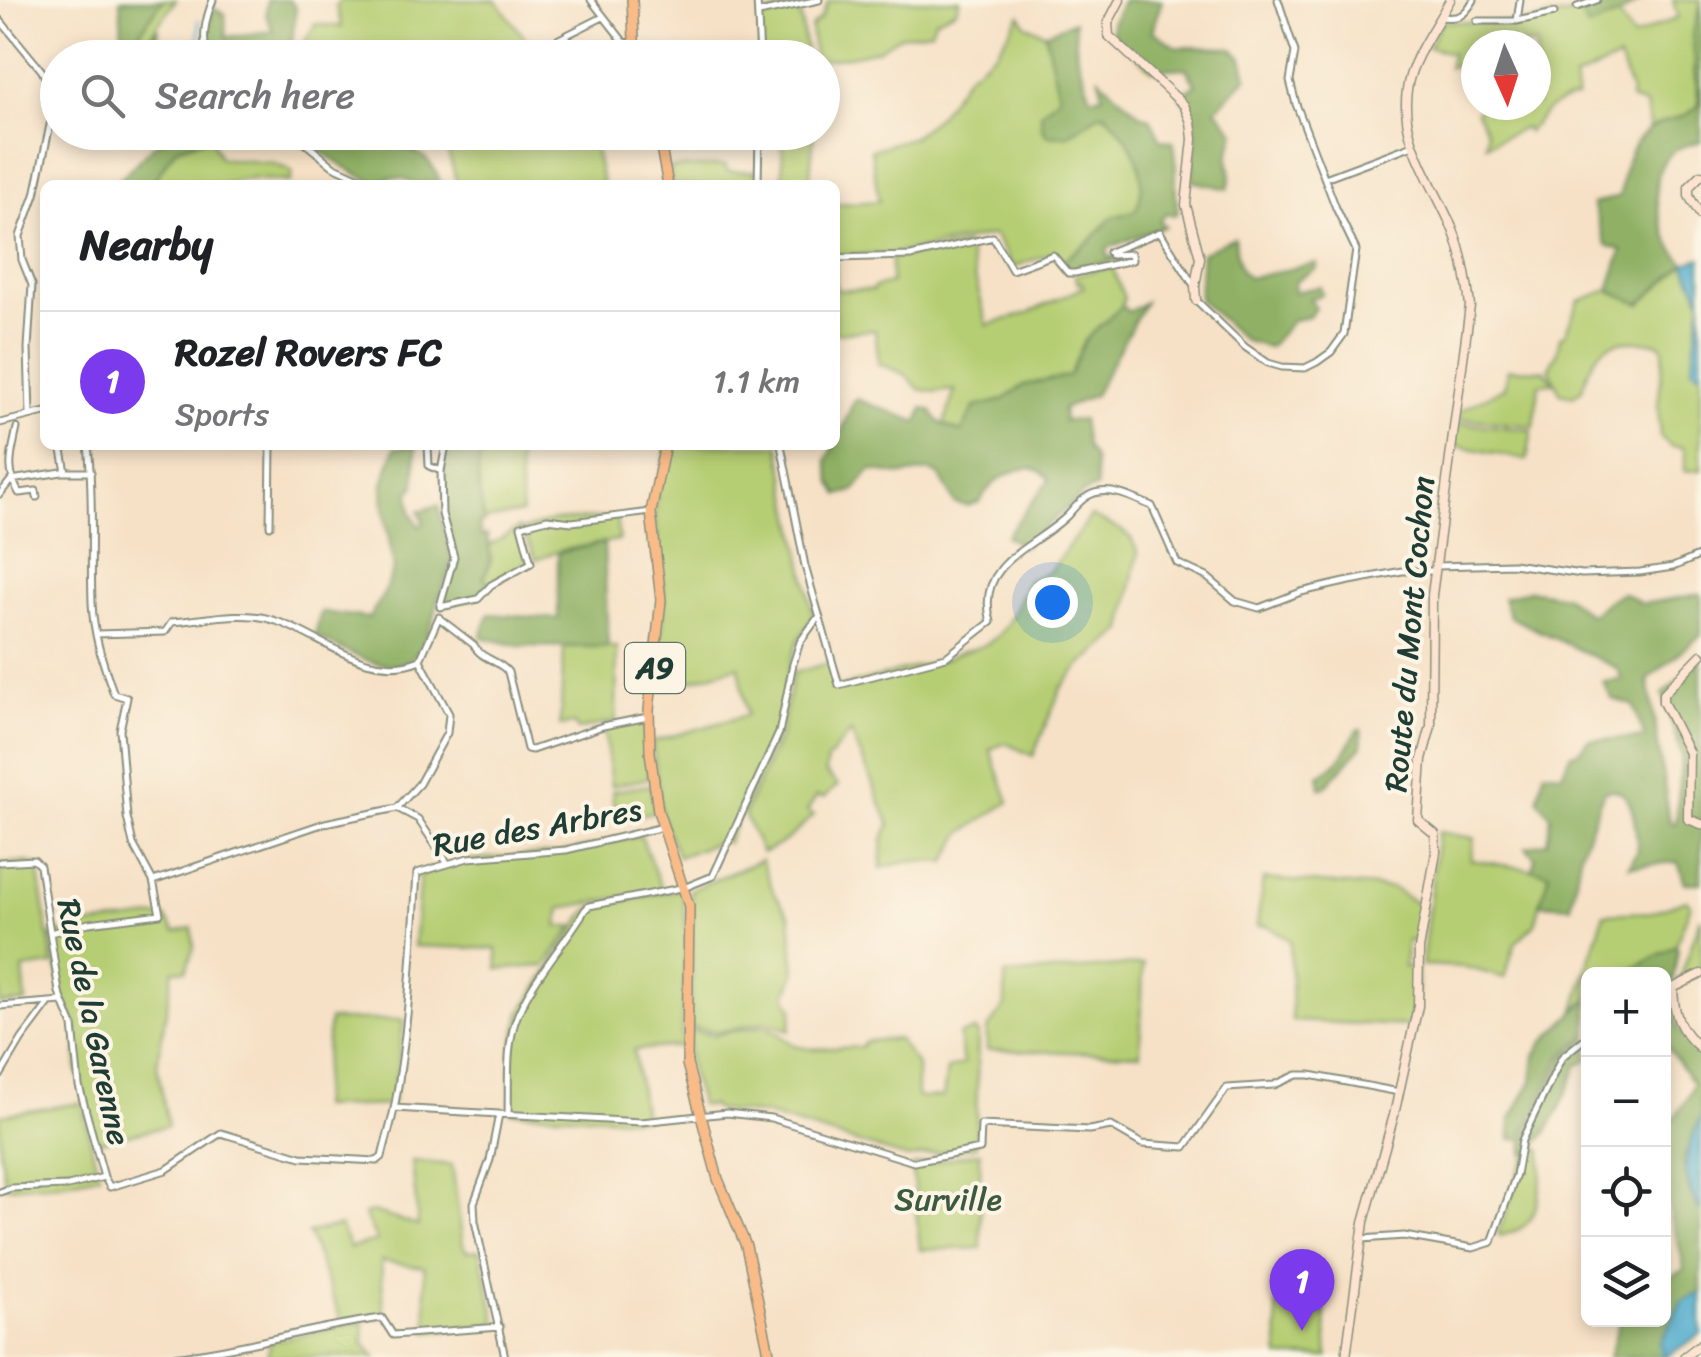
<!DOCTYPE html>
<html lang="en">
<head>
<meta charset="utf-8">
<style>
	body { margin:0; font-family:Sriracha,sans-serif; background:#f6f6f6; color:#202124 }
	.controls { position:absolute; right:30px; bottom:30px; display:grid; overflow:hidden; border-radius:15px; box-shadow:0 5px 15px #0003 }
	.controls button { width:90px; height:90px; display:grid; place-items:center; padding:0; border:0; border-bottom:2px solid #e0e0e0; background:#fff; color:#202124; font:50px sans-serif }
	.compass { position:absolute; left:1461px; top:30px; width:90px; height:90px; border-radius:50%; background:#fff; box-shadow:0 5px 15px #0003; rotate:177deg }
	.you { position:absolute; left:1052px; top:602px; width:35px; height:35px; margin:-25px; border:8px solid #fff; border-radius:50%; background:#1a73e8; box-shadow:0 0 0 15px #1a73e833 }
	.badge { display:grid; place-items:center; width:65px; height:65px; border-radius:50%; background:#7c3aed; color:#fff; font-size:32px; font-weight:700 }
	.pin { position:absolute; translate:-50% -82px; filter:drop-shadow(0 2px 5px #0008) }
	.pin::after { content:''; position:absolute; top:52px; width:35px; height:30px; background:inherit; clip-path:polygon(0 0,100% 0,50% 100%) }
	.list { margin:0; padding:0; list-style:none }
	h2 { display:flex; justify-content:space-between; align-items:center; height:130px; margin:0; padding:0 40px; font-size:42px }
	h2 small { font-size:32px; font-weight:400; color:#757577 }
	.list li { display:grid; grid-template-columns:65px 1fr auto; gap:30px; align-items:center; box-sizing:border-box; height:140px; padding:0 40px; border-top:2px solid #e0e0e0 }
	.list b { display:block; font-size:38px; white-space:nowrap }
	.list p { margin:0; font-size:32px; white-space:nowrap; color:#757577 }
	.list em { font-size:32px; font-style:normal; color:#757577 }
	.icon { flex:none; width:55px; height:55px; fill:none; stroke:currentColor; stroke-width:2; stroke-linecap:round; stroke-linejoin:round }
	.map { position:relative; flex:none; width:1701px; height:1357px; overflow:hidden }
	.search { position:absolute; background:#fff; box-shadow:0 5px 15px #0003; left:40px; top:40px; width:800px; height:110px; display:flex; align-items:center; gap:25px; box-sizing:border-box; padding:0 35px; border-radius:55px; color:#757577; font-size:38px }
	.panel { position:absolute; background:#fff; box-shadow:0 5px 15px #0003; left:40px; top:180px; width:800px; height:270px; border-radius:15px }
	.map>svg:first-child { display:block }
	.green { fill:#b6ce73; stroke:#6a8654; stroke-width:2.5 }
	.forest { fill:#90b165; stroke:#58774c; stroke-width:2.5 }
	.water { fill:#4facce; stroke:#377481; stroke-width:2.5 }
	.lines { fill:none; stroke-linecap:round; stroke-linejoin:round }
	.stream { stroke:#4facce; stroke-width:2.5 }
	.street-casing { stroke:#8a8f7d; stroke-width:9 }
	.secondary-casing { stroke:#8a8f7d; stroke-width:11 }
	.primary-casing { stroke:#8a8f7d; stroke-width:12 }
	.street { stroke:#fff; stroke-width:5 }
	.secondary { stroke:#fde4d0; stroke-width:8 }
	.primary { stroke:#f9bc89; stroke-width:9 }
	.labels { text-anchor:middle; stroke-width:8; stroke-linejoin:round; paint-order:stroke }
	.shield { fill:#fcf5e5; stroke:#617469; stroke-width:2.5 }
	.shield-label { font-size:30px; font-weight:bold; fill:#1f3d34 }
	.street-label { font-size:32px; fill:#1f3d34; stroke:#fcf5e5 }
	.park-label { font-size:32px; fill:#3d5a41; stroke:#fcf5e5 }
</style>
</head>
<body>
<div class="map">
<svg width="1701" height="1357" viewBox="0 0 1701 1357">
	<rect width="100%" height="100%" fill="#fcf5e5"/>
	<filter id="ink" filterUnits="userSpaceOnUse"><feTurbulence type="fractalNoise" baseFrequency=".01" numOctaves="2"/><feDisplacementMap in="SourceGraphic" scale="20" xChannelSelector="R" yChannelSelector="G"/><feConvolveMatrix kernelMatrix="1 2 1 2 8 2 1 2 1" color-interpolation-filters="sRGB"/></filter>
	<filter id="wash" filterUnits="userSpaceOnUse"><feTurbulence type="fractalNoise" baseFrequency=".0048" numOctaves="4" result="noise"/><feDisplacementMap in="SourceGraphic" scale="40" xChannelSelector="R" yChannelSelector="G"/><feGaussianBlur stdDeviation="2.25" result="paint"/><feColorMatrix in="noise" values="0 0 0 0 0 0 0 0 0 0 0 0 0 0 0 0 0 1.4 0 .05"/><feComposite in="paint" operator="in"/></filter>
	<g filter="url(#wash)">
		<rect width="100%" height="100%" fill="#f6e1c6"/>
		<path class="green" d="M163,0H176L142,47L147,57L123,56Z
			M340,0H496L532,48L513,58H290L289,48L301,49L315,24L342,27L336,6Z
			M837,0H960L956,10L935,20L931,31L900,36L877,50L855,55L823,60L814,57L811,27L821,18L828,2Z
			M1672,0H1701L1694,71L1699,104C1686,121 1664,120 1647,132L1649,125L1646,105L1630,100L1631,92L1619,59L1574,79L1577,98C1552,101 1543,114 1528,132L1524,128L1486,145L1487,133L1476,111L1487,105H1536V45H1476V63L1449,67L1451,53L1428,47L1442,21L1516,24L1580,12L1592,26L1619,15L1633,37L1678,17Z
			M799,6L807,57H761V15Z
			M1020,15L1026,25L1045,33L1068,135L1101,113C1133,131 1151,176 1136,210L1111,218L1090,241L1062,261L1056,252L1013,267L994,235L893,254L835,255V204L879,201L871,150L913,137L939,115L967,75L997,51Z
			M570,35L575,57L523,58Z
			M442,133H591L603,185H458Z
			M814,133L809,185H783L782,134Z
			M210,137L220,158L272,163L292,171L290,182C270,180 244,175 226,185H150L176,148Z
			M726,165L727,171H755L754,185H671L670,168Z
			M967,245L987,325L1028,313L1084,287L1082,282L1078,284L1075,275L1112,267L1124,298L1120,311L1085,341L1069,376L1024,385L1003,400L976,407L961,432L944,425L955,390L936,392L919,389L905,374L879,364L875,330L835,333V260L836,290H873L874,287L891,283V259Z
			M1685,263L1701,300L1692,367L1701,374V470L1685,471V452L1682,447L1671,446L1660,437L1658,405L1664,349L1659,343C1613,336 1593,343 1582,390L1573,396L1560,393L1549,368L1557,353L1560,337L1565,334L1579,301L1609,290L1641,304Z
			M1508,369L1544,370L1554,383L1539,384L1534,426L1457,418L1459,411L1505,387Z
			M1460,423L1532,430L1527,460L1454,445L1456,424Z
			M486,445H517L522,513L484,520C481,498 472,464 486,445Z
			M667,445H779L813,615L797,643L790,664L776,733L727,843L724,840L678,857L662,817L652,742L747,715L739,666L663,689L656,683L665,598L655,519L657,493Z
			M1091,516L1121,530L1131,538L1138,553L1123,630L1080,666L1061,688L1033,756L1006,743L990,749L1009,802L962,833L946,862L912,861L881,868L883,839L890,825L851,732L827,760L825,772L838,785L824,798L817,796L807,811L814,815C792,834 790,841 762,853L744,814L781,733L793,673L829,663L838,688L946,659C959,650 973,651 986,644C1008,634 1018,602 1028,581L1050,571Z
			M616,517L619,540L562,550L536,560L523,530L551,521Z
			M519,528L528,562L490,584L484,578L491,559L489,546Z
			M564,647H617L616,721L578,730L574,724L560,726Z
			M643,719L646,725L649,778L611,786L604,727Z
			M650,785L655,812L615,819L612,791Z
			M1438,832L1474,838L1471,860L1549,872L1535,924L1515,943L1505,978L1465,967L1422,965Z
			M641,836L662,890L561,908L558,926H574L545,966L498,969L497,949L414,946L420,875L467,860L558,853Z
			M761,860L774,893L790,916L795,973L786,996L793,1008L790,1030L764,1022L718,1032L690,1027L693,920L690,890Z
			M30,862L38,867L53,965L23,969L26,1002L0,1004V863Z
			M1263,879L1392,888L1422,907L1418,941H1407L1404,967L1417,969V1001L1410,1026L1292,1021L1290,940L1267,926H1257Z
			M682,889L686,931L681,1046L634,1050L644,1119L511,1112L512,1050L521,1013L587,911L594,907Z
			M1687,900L1691,904L1689,910L1676,945L1625,974H1588V999L1575,1009L1604,914L1652,912Z
			M153,917H165L175,932L192,928L194,947L186,970H173L157,1065L168,1126L96,1142L77,1068V1027L62,995L52,935L90,925Z
			M1701,917V968L1679,982Z
			M1143,964L1140,1054L987,1050V1030L1005,1005V975Z
			M329,1020H404L392,1105L320,1107Z
			M763,1026C779,1029 785,1043 800,1047C818,1051 841,1047 860,1047L866,1041L898,1039L917,1065V1096L920,1098L943,1097L947,1069L963,1064L959,1035L975,1030L978,1034L976,1146L908,1158L766,1115L715,1110L713,1106L700,1105L689,1064V1030L713,1035Z
			M81,1103L99,1175L60,1183L6,1187L0,1151V1115Z
			M1534,1146L1542,1151C1542,1172 1542,1204 1528,1222C1522,1230 1509,1233 1500,1236L1498,1232C1513,1206 1516,1164 1534,1146Z
			M980,1152L981,1248L920,1250L912,1166Z
			M412,1161L452,1165L463,1244L466,1251L480,1250L497,1325L428,1332L424,1267L381,1261L384,1317L342,1322L308,1233L340,1226L350,1248L377,1241L364,1214L373,1212L418,1226Z
			M1324,1302L1328,1357H1279L1276,1305Z
			M363,1322L364,1344L376,1357H267L271,1341Z"/>
		<path class="forest" d="M120,0H163L123,56Z
			M267,0H289L296,8L290,57H209L206,42L212,8L225,14L226,37L273,31L266,15Z
			M1123,0H1162L1152,31L1177,47L1231,48L1242,58L1247,77L1216,109L1235,132L1228,158L1231,177L1228,189L1192,181C1193,155 1203,115 1180,96L1196,85L1186,68L1152,70L1112,34V23Z
			M1599,0H1641L1619,15L1588,28L1580,12Z
			M1701,4V141C1692,144 1678,147 1671,153C1642,178 1661,241 1685,263L1640,304L1609,290L1622,250L1606,245L1593,204L1620,196C1623,165 1631,134 1663,122C1678,116 1689,118 1699,104L1692,35Z
			M1074,21L1077,56L1091,97L1103,95L1099,78L1139,114L1150,118L1161,140L1173,141C1180,165 1172,188 1178,212L1174,215L1167,213L1160,221L1165,226L1107,248L1108,257L1125,255L1128,258L1070,270L1062,261L1090,241L1111,218L1136,210C1152,174 1131,139 1106,114L1101,113L1068,135L1048,136L1042,128L1041,113L1059,96L1045,33Z
			M158,29L159,52L174,57H147L142,47Z
			M176,133H206L210,137L176,148L152,184L114,185L153,146Z
			M286,133H384C407,157 427,143 441,185L426,182L415,185C406,177 387,174 377,183C343,171 319,145 286,133Z
			M1234,237C1238,251 1235,271 1249,278L1317,263V268L1295,281L1294,292L1320,287L1322,295L1310,298L1315,308L1309,317L1293,320L1269,347L1245,341L1199,299L1202,253Z
			M1145,302L1094,395L1063,409L1064,421L1082,420L1086,446L1094,459L1097,487L1084,493L1022,547L1006,536L1049,480C1032,453 989,479 980,502L967,506L955,503L939,475L930,471L902,475L871,470L854,491L839,495L831,482L827,460L832,450L830,445H835V439C846,430 846,412 856,399L918,422L923,408L932,411C936,424 949,427 961,432L975,407L1003,400L1024,385L1069,376L1085,340L1122,306L1129,312Z
			M450,445H486C472,465 481,499 484,522L479,525L481,536L487,535L491,559L484,577L490,584L477,598L442,605L456,557L445,514L443,470Z
			M416,446L415,486L409,493L411,512L419,526L424,523L419,511L439,505C439,523 451,540 451,557C451,571 441,588 438,602C417,693 381,668 315,636L321,612L369,618L385,592L394,568L384,511L383,484L395,448Z
			M604,543L608,647L519,646L481,637L489,614L558,619V553Z
			M1528,590L1565,596L1589,614C1601,612 1605,598 1623,593L1642,604L1701,594V635L1648,679L1670,822L1676,824L1682,756L1663,694L1701,659V883H1685L1678,862L1629,866L1638,851C1635,830 1636,782 1604,791L1581,851L1571,906L1540,904L1549,873L1532,869L1535,858L1526,847L1547,842L1551,816L1538,800L1544,771L1562,773L1571,753H1576L1590,740L1645,738L1633,705L1612,699L1603,682L1622,680L1617,668L1510,617L1503,598Z
			M1361,729L1362,746L1324,788H1320L1319,775C1340,765 1347,749 1357,730Z
			M1676,945L1678,950L1672,985L1664,989V974H1625Z
			M1666,993L1678,1029L1701,1054V1116L1683,1160L1690,1192L1701,1212V1293L1682,1302L1661,1344L1666,1357H1609L1620,1320H1664V1280L1684,1270C1678,1226 1654,1185 1664,1139C1668,1119 1689,1104 1693,1084L1664,1043Z
			M1588,999V1034L1561,1057L1521,1139H1511V1118L1532,1081L1535,1056L1544,1041Z
			M1588,1038V1060L1578,1064C1569,1089 1548,1142 1524,1154V1141L1564,1059Z"/>
		<path class="water" d="M1701,258V374L1692,368L1701,300L1685,263Z
			M1701,1116V1212C1678,1171 1684,1157 1701,1116Z
			M1701,1293V1334L1666,1357L1660,1344L1682,1301Z"/>
		<g class="lines">
			<path class="stream" d="M199,58V20
				M1658,1357L1662,1349"/>
		</g>
	</g>
	<g filter="url(#ink)">
		<g class="lines">
			<g class="street-casing">
				<path id="street" d="M591,0L623,41L632,45
					M757,0L760,58
					M1577,7L1597,0
					M759,13L819,0
					M1441,17C1460,19 1464,16 1474,0
					M0,20L42,71L51,89L53,111L35,195L20,236L22,260L32,285L28,348L30,415
					M1477,21H1517L1554,13
					M1517,21L1520,0
					M207,58C202,36 205,20 213,0
					M521,58L603,17
					M736,58L760,57
					M277,132L305,143L333,166L375,185
					M639,132L640,136
					M400,137L405,132
					M1325,178L1413,145
					M758,185L759,132
					M835,258L911,256L993,237L1012,270L1053,255L1068,273H1075L1132,260L1131,254L1111,255L1109,252L1160,232L1193,284
					M1196,300L1245,347L1268,363L1282,367L1305,368L1317,362L1331,352L1344,334L1356,250L1336,208L1296,104L1290,81L1295,52L1278,0
					M0,423L45,412
					M17,428C12,453 5,469 19,493L36,491L37,497
					M61,445L66,472
					M428,445L429,466L441,471
					M781,445L805,566L839,685L946,657L991,622C986,604 987,586 1000,570C1015,550 1049,534 1068,515C1077,505 1085,494 1099,492C1117,489 1136,500 1152,506L1177,563L1207,577L1235,601L1259,608L1301,592L1345,582L1402,571H1435
					M0,494L11,480L62,472H91
					M270,526L271,445
					M1436,566L1513,564L1582,574L1640,572L1673,567L1701,555
					M440,606L454,557L442,514L441,471L446,445
					M440,607L478,599L491,585L531,563L521,526L547,519L572,522L651,512
					M439,618L474,645C480,659 499,660 508,672L527,749L532,750L603,726L648,717
					M96,634L165,632L172,622C202,620 238,611 266,618C318,631 365,683 420,660
					M420,660L439,617
					M397,808L418,819L448,864
					M0,862L34,860L40,866L59,992L73,1026L79,1086L104,1177L110,1187L166,1170L221,1133L301,1157L377,1161L382,1157C386,1139 392,1122 395,1104C409,1027 412,950 417,873L468,858L566,850L663,827
					M153,881L325,823L397,808L419,784L447,733L449,714L420,660
					M50,933L89,923L160,914L153,881L133,844L127,817L120,730L127,698L114,694C103,664 93,634 92,602C90,549 94,498 88,445
					M1664,992L1673,988
					M0,1006L62,1001
					M0,1076L22,1039L49,1003
					M394,1108L641,1122L727,1113L771,1118L914,1162L980,1149L981,1125L1089,1130L1111,1126L1142,1144L1185,1147L1227,1088L1274,1085L1297,1075H1310L1399,1092
					M499,1114L490,1160L474,1203L475,1221L505,1357
					M508,1114C509,1084 506,1051 515,1022C526,987 566,942 585,910L589,906L686,887L713,876L779,733L793,664L800,642L816,620
					M0,1192L11,1188L68,1186L104,1177
					M1362,1239L1404,1236L1473,1248L1492,1242L1516,1175L1522,1140L1562,1057L1588,1036
					M169,1357C241,1350 310,1327 382,1318L393,1335L500,1327"/>
			</g>
			<g class="secondary-casing">
				<path id="secondary" d="M1120,0L1108,23L1109,36L1184,105L1191,122L1193,139L1186,205L1200,258L1195,286L1196,300
					M1701,175L1689,187V196L1701,216
					M1701,655L1663,694V702L1689,753L1688,819L1701,824
					M1701,974L1673,988C1674,1016 1679,1030 1701,1049
					M1346,1357L1364,1222L1394,1115L1418,1006L1419,949L1436,852L1435,834L1418,820L1422,759L1431,726L1432,595L1470,306C1467,280 1463,254 1453,230C1433,180 1393,134 1410,76C1418,50 1437,24 1450,0
					M1684,1357L1701,1344"/>
			</g>
			<g class="primary-casing">
				<path id="primary" d="M632,0L635,58
					M658,132L668,185
					M665,445L651,512L661,600L649,710L650,752L658,811L689,906L687,1064L718,1179L746,1246L770,1357"/>
			</g>
			<use href="#street" class="street"/>
			<use href="#secondary" class="secondary"/>
			<use href="#primary" class="primary"/>
		</g>
	</g>
	<g class="labels">
		<rect class="shield" x="625" y="643" width="60" height="50" rx="8"/>
		<g class="shield-label">
			<text x="655" y="678">A9</text>
		</g>
		<g class="street-label">
			<text transform="translate(1409 634) rotate(-85)" y="11">Route du Mont Cochon</text>
			<text transform="translate(537 827) rotate(-10)" y="11">Rue des Arbres</text>
			<text transform="translate(94 1022) rotate(78)" y="11">Rue de la Garenne</text>
		</g>
		<g class="park-label">
			<text x="948" y="1210">Surville</text>
		</g>
	</g>
</svg>
<div class="controls">
<button>+</button>
<button>−</button>
<button><svg class="icon" aria-label="locate" viewBox="0 0 24 24"><circle cx="12" cy="12" r="6"/><path d="M12 2v4M12 18v4M2 12h4M18 12h4"/></svg></button>
<button><svg class="icon" aria-label="layers" viewBox="0 0 24 24"><path d="M12 4l9 5-9 5-9-5zM3 14l9 5 9-5"/></svg></button>
</div>
<svg class="compass" viewBox="-18 -18 36 36"><path d="M0-13l5 13h-10z" fill="#e53935"/><path d="M0 13l5-13h-10z" fill="#757577"/></svg>
<div class="you"></div>
<div class="pin badge" style="left:1302px;top:1331px">1</div>
<div class="search"><svg class="icon" aria-label="search" viewBox="0 0 24 24"><circle cx="10" cy="10" r="6"/><path d="M15 15l6 6"/></svg>Search here</div>
<section class="panel">
<h2>Nearby<small></small></h2>
<ul class="list">
<li><span class="badge">1</span><div><b>Rozel Rovers FC</b><p>Sports</p></div><em>1.1 km</em></li>
</ul>
</section>
</div>
</body>
</html>
